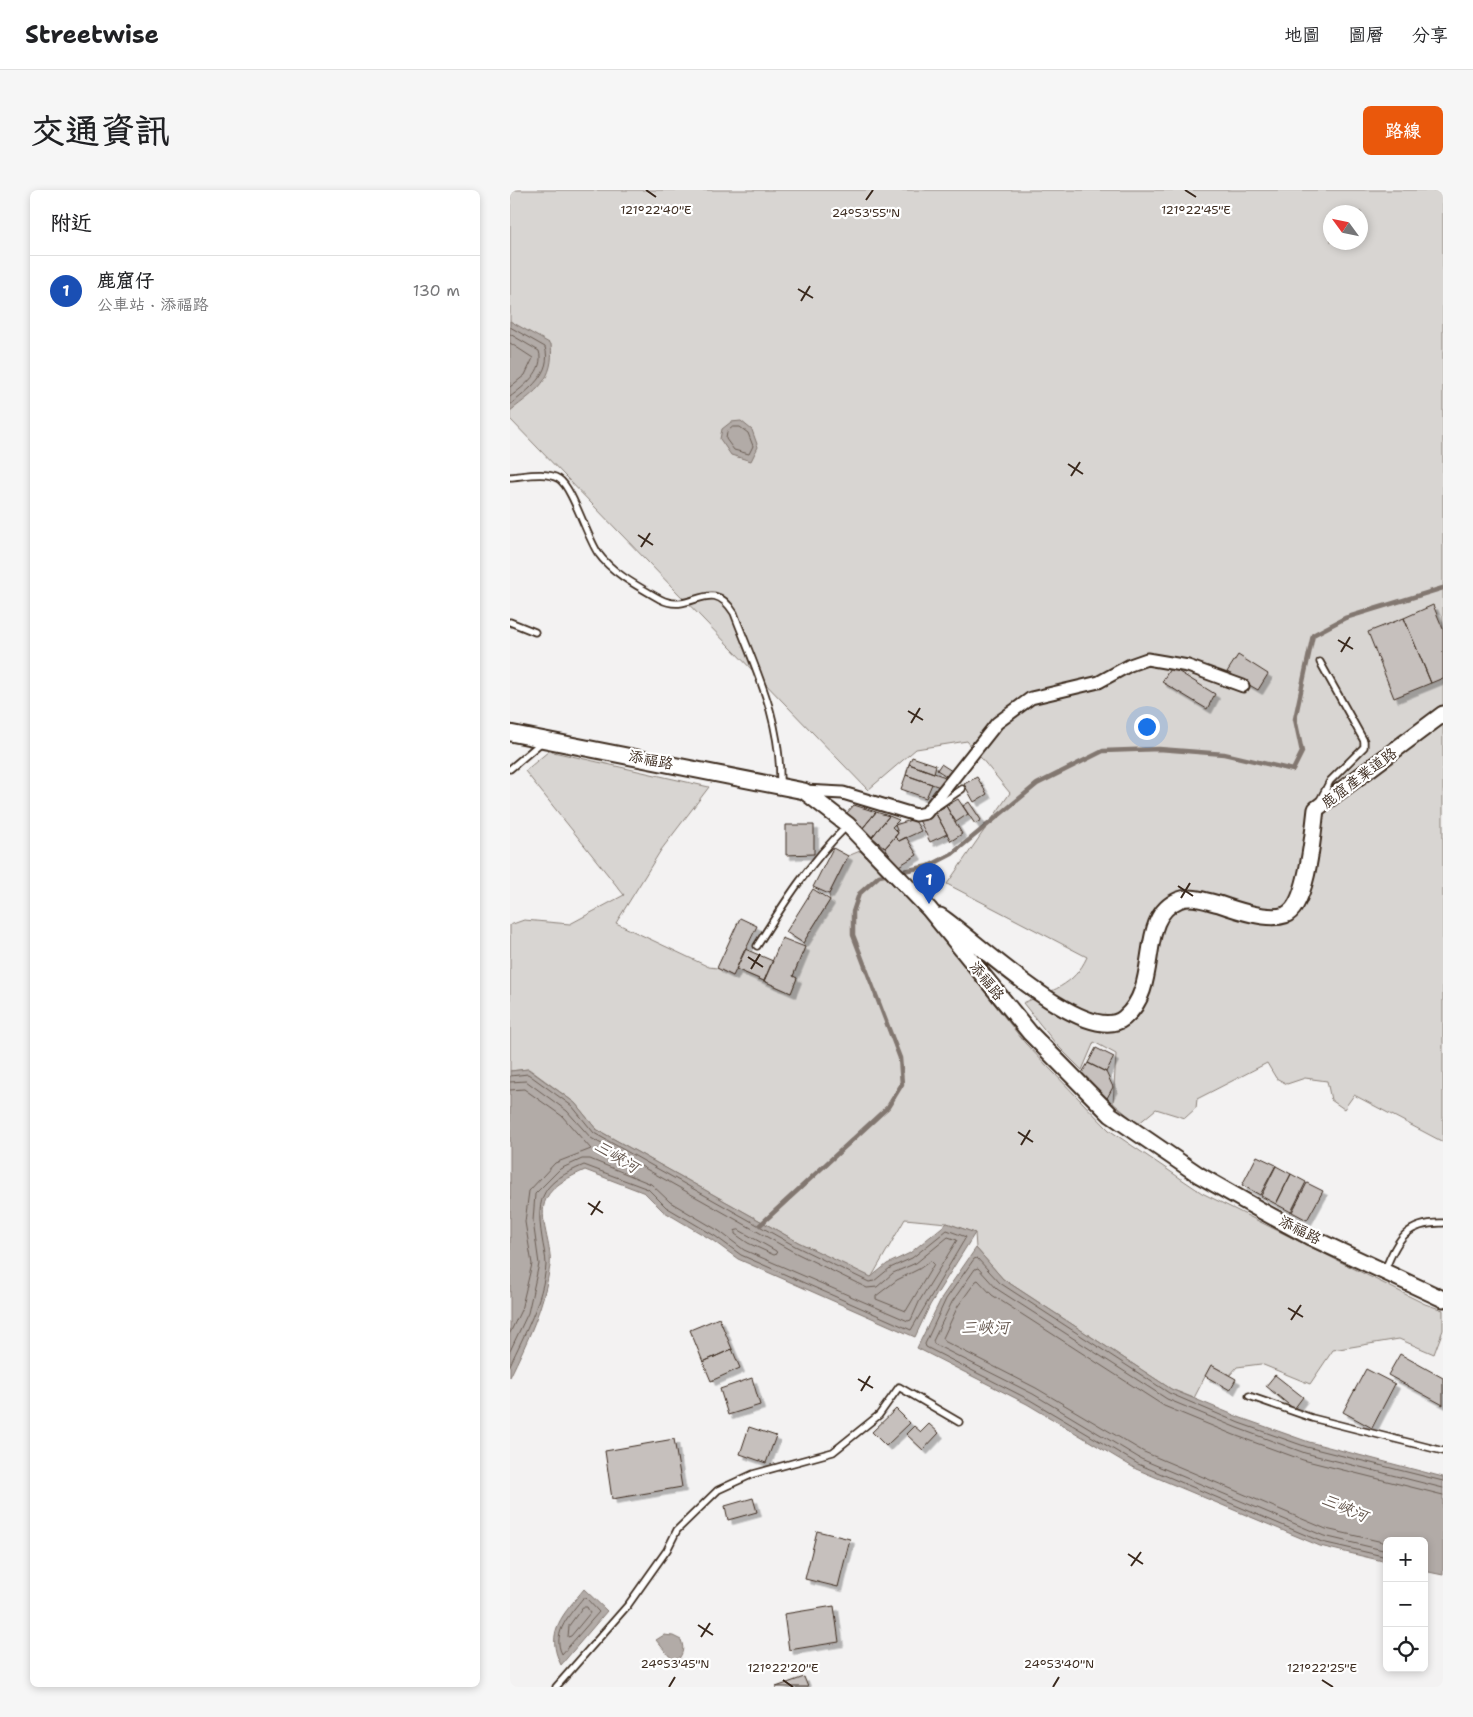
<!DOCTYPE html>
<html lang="zh-TW">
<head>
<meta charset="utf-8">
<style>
	body { margin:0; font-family:"Shantell Sans","LXGW WenKai TC",sans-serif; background:#f6f6f6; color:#202124 }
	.controls { position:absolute; right:15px; bottom:15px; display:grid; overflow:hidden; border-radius:8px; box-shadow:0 2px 8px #0003 }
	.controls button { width:45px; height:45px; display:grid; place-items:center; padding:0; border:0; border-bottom:1px solid #e0e0e0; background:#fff; color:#202124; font:25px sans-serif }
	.compass { position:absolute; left:813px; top:15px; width:45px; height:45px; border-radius:50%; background:#fff; box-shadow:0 2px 8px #0003; rotate:303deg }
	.you { position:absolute; left:636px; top:536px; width:18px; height:18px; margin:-12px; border:4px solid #fff; border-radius:50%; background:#1a73e8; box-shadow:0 0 0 8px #1a73e833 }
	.badge { display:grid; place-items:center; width:32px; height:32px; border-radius:50%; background:#ea580c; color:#fff; font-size:16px; font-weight:700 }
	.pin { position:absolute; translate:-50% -41px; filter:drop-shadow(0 1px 2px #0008) }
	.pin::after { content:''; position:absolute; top:26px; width:18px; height:15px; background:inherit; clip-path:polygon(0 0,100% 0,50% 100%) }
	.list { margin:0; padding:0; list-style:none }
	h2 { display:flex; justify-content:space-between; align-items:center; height:65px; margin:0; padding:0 20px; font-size:21px }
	h2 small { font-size:16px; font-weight:400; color:#757577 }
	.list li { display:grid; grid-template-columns:32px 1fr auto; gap:15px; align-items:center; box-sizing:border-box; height:70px; padding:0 20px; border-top:1px solid #e0e0e0 }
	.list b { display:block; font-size:19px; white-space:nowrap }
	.list p { margin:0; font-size:16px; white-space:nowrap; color:#757577 }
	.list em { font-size:16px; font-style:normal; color:#757577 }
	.icon { flex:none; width:28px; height:28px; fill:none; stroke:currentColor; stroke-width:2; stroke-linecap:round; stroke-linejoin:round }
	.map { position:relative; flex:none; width:933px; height:1497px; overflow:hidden; border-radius:8px }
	header { display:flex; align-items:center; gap:30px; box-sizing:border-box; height:70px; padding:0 25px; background:#fff; border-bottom:1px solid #e0e0e0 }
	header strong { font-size:24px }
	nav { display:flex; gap:28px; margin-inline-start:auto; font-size:18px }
	.intro { display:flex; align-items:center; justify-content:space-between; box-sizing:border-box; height:120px; padding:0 30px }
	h1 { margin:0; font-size:35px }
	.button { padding:12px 22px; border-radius:8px; background:#ea580c; color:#fff; font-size:18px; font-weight:700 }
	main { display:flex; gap:30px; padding:0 30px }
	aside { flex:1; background:#fff; border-radius:8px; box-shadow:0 2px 8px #0003 }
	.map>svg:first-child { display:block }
	.green { fill:#d8d5d2; stroke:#8a8078; fill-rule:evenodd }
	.water { fill:#b2aba7; stroke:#827770 }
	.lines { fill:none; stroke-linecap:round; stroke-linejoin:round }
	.shore { stroke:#6b5e55; stroke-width:1 }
	.stream { stroke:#827770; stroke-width:4.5 }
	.building { fill:#c6c0bd; stroke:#3b2a1e; filter:url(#shadow) }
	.service-casing { stroke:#3b2a1e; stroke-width:9 }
	.minor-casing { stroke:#3b2a1e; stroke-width:15 }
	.tertiary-casing { stroke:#3b2a1e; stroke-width:19 }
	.service { stroke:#fff; stroke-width:5.5 }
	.minor { stroke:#fff; stroke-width:11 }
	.tertiary { stroke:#fff; stroke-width:15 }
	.ticks { fill:none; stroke:#3b2a1e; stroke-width:2 }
	.labels { text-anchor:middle; stroke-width:4.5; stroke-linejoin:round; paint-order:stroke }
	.street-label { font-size:15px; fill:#3b2a1e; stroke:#fff }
	.water-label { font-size:16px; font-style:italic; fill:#65574e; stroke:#fff }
	.ticks-label { font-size:12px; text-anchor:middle; fill:#3b2a1e; stroke:#fff; stroke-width:4.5; stroke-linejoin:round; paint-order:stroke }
</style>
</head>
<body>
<header>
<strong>Streetwise</strong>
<nav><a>地圖</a><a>圖層</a><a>分享</a></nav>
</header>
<div class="intro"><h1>交通資訊</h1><a class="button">路線</a></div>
<main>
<aside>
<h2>附近<small></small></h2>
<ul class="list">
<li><span class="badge" style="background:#1a4fb4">1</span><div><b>鹿窟仔</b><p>公車站 · 添福路</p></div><em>130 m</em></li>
</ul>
</aside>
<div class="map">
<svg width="933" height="1497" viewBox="0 0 933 1497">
	<defs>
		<filter id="shadow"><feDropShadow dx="4.5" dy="4.5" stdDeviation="0" flood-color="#0004"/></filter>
	</defs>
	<rect width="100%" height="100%" fill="#f3f2f2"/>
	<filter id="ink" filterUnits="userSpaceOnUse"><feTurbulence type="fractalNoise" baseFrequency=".02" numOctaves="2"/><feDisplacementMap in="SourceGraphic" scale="10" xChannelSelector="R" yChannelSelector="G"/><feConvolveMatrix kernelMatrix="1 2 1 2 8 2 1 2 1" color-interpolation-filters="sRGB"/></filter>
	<g filter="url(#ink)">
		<path class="green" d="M0,0H933V952L844,905L834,919L821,910L817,891L795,888L777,894L766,888L757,873L687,909L686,918L675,928L646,919L628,934L603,913L606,864L584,852L572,880L546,854L513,813C541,801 564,796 577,767L437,694L500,603L457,551L406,559L358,600L0,229ZM821,22H851V52H821Z
			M39,561L199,597L151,660L106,733L199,777L207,778L223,786L226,779L281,803L287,788L283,786L295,757L293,753L320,710L319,704L338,666L350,661L422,735L515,853L599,940L692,1003L915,1114L933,1120V1140L924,1164L889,1149L823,1160L800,1194L751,1174L727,1177L720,1185L701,1175L684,1208L661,1199L493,1089L466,1058L465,1043L437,1033L395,1029L361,1088L288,1052L86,939L65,913L19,879L0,881V735L14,730L60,734L114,705L15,581Z"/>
		<path class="water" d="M0,131L41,154C45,190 26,201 0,221Z
			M231,231L242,240L248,257L241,271L221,265L210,249L212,239L221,232Z
			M18,879L65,913L86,939L288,1052L361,1087L377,1074L400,1063L437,1033L465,1043L420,1115L405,1147L228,1069L202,1050L153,1021L135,1003L75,980C62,986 43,994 36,1009C27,1027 43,1057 40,1076C34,1117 18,1150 0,1187V881Z
			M466,1058L493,1089L661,1199L731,1228L799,1252L933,1287V1385L914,1381V1351H877V1372L810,1356L626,1279L517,1214L407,1158L432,1107Z
			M74,1399L97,1421L51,1475C34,1441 54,1424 74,1399Z
			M154,1445L163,1446L171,1450C175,1460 172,1466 165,1473L146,1450Z"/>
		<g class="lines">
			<path class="shore" d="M0,137L35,157C43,183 18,200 0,215
				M0,144L29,161C35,181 14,196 0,207
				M0,153L23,168L15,185L0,197
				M223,237H230L238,243L243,256L239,264L224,260L216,249L217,242Z
				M0,886L18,884L62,916L84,943L285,1056L359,1092L364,1091L380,1078L402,1068L437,1040L456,1047L401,1140L231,1065L205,1046L156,1017L138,999L74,975C34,992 25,1005 32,1048C33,1056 36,1066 36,1075C33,1111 15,1143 0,1175
				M0,892L16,891L57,921L81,948L282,1061L357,1098L367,1097L383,1083L406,1073L438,1047L447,1050L410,1110L401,1130L398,1131L234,1060L209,1041L160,1012L141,994L80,969H72L50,979L25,1004L23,1031L29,1074L18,1123L0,1161
				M0,900L14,899L52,926L81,959L45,973L19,1001L15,1032L22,1074L11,1120L0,1143
				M229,1040L266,1061L267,1064L264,1065L238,1053L225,1044V1041Z
				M421,1071L424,1074L396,1121L366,1109V1106L387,1090L409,1079Z
				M877,1353L816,1339L634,1262L526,1198L434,1151L433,1148L448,1116L466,1091L468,1090L482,1105L654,1216L724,1245L793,1270L933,1305
				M877,1361L814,1346L631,1269L523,1204L424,1154L423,1151L442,1112L465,1079L468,1078L487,1099L657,1209L727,1238L795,1263L933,1298
				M877,1367L812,1352L628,1274L520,1210L416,1157L415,1154L436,1109L464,1069L467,1068L490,1093L659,1203L729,1233L797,1257L933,1291
				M73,1408H76L89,1422L52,1464C41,1443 61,1423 73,1408Z
				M73,1417H77L80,1423L61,1446L58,1447L59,1436Z"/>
			<path class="stream" d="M388,682L419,676L442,664L527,594L593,561L649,559L714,564L783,580L792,562L785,529L803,445L835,428L933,398
				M250,1035L378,917L392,894L390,868L343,745V722L349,704L369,686L381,684"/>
		</g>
		<path class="building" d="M923,415L933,439V488L921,493L894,428Z
			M894,428L921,493L884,508L858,442Z
			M728,465L758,484L748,500L717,482Z
			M661,477L705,504L697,519L652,492Z
			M402,567L426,575L424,583L399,574Z
			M399,574L424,583L441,589L433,598L396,585Z
			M431,574L445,583L441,589L427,580Z
			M396,585L422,594L416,608L391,599Z
			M467,587L477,604L464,612L454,594Z
			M448,609L458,624L446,632L436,616Z
			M459,612L471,630L465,634L453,616Z
			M344,615L366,622L352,639L335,625Z
			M436,616L452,644L441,651L425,622Z
			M366,622L379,626L362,647L352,639Z
			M425,622L437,644L420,652L409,630Z
			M379,626L389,630L382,637L388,643L375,658L362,647Z
			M404,629L411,641L389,651L385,647L388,643L385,635Z
			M276,635H304V664L276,665Z
			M385,647L389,651L396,647L407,665L387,677L375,658Z
			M323,658L338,666L319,704L303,697Z
			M303,699L320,710L293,753L276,742Z
			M230,728L247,736L223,786L207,778Z
			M272,748L295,757L283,786L287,788L281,803L254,791Z
			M235,759L263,771L254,791L226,779Z
			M586,858L604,867L596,882L578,873Z
			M578,873L596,882L603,897L596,910L569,888Z
			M747,966L766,975L750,1005L732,995Z
			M766,976L781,984L766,1014L751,1006Z
			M781,984L796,992L781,1022L766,1014Z
			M797,993L813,1001L797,1030L782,1022Z
			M209,1128L222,1159L193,1172L180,1140Z
			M222,1159L230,1178L201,1191L193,1172Z
			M890,1164L933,1188V1215L878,1185Z
			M701,1175L726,1189L720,1200L695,1186Z
			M856,1179L885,1194L862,1238L833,1222Z
			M765,1185L793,1207L784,1219L756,1196Z
			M242,1188L250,1215L218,1225L210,1199Z
			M386,1219L400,1233L376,1256L362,1242Z
			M419,1234L429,1243L413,1260L396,1244L404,1236L411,1242Z
			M239,1237L266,1246L256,1273L230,1264Z
			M164,1249L172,1297L102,1309L95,1261Z
			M243,1308L247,1322L218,1330L215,1316Z
			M307,1341L340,1349L328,1397L295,1389Z
			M324,1416L329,1452L279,1460L274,1424Z
			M294,1487L298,1497H266Z"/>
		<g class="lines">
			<g class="service-casing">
				<path id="service" d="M0,287C15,286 36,281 49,289C62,297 77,347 88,363C102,383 129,397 150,409C182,426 200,384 224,423C247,483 271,529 270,595
					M0,432L25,442
					M810,472L854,551V557L820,591L810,610
					M0,579L33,551
					M426,617L452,599
					M247,756C274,713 300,672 336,637
					M875,1080C887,1049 897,1032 933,1033
					M739,1206L802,1228L933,1261
					M46,1497L118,1415L157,1360L167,1340L208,1300L243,1284L323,1262L369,1225L389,1197L449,1232"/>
			</g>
			<g class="minor-casing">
				<path id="minor" d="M294,601L333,603L406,625L416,623L487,533L521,508L589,492L620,475L637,469L678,476L733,496"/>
			</g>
			<g class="tertiary-casing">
				<path id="tertiary" d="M0,543L294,601L338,635L419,719L520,843L601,925L689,985L752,1021L800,1047L933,1109
					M430,726C464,748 576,859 614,828C653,796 625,728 669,710C681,705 696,711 709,714C726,720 758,731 775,725C798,716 803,642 806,619L933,524"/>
			</g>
			<use href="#service" class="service"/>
			<use href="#minor" class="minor"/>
			<use href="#tertiary" class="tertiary"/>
		</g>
	</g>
	<path class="ticks" d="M136,0L146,7M675,0L686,7M356,10L363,0M288,99L303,108M291,111L300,96M558,274L573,284M561,286L570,272M128,345L143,355M131,357L140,343M828,450L843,459M831,462L840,447M398,521L413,530M401,533L410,518M668,696L683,706M671,708L680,693M238,767L253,777M241,779L250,764M508,942L523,952M511,955L520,940M78,1013L93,1023M81,1025L90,1011M778,1118L793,1127M781,1130L791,1115M348,1189L363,1198M351,1201L360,1186M618,1364L633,1374M621,1376L631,1362M188,1435L203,1445M191,1447L200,1433M273,1490L283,1497M812,1490L823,1497M159,1497L165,1487M543,1497L549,1487"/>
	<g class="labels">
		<g class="street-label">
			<text transform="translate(141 570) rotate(11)" y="5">添福路</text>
			<text transform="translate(849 588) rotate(-37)" y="5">鹿窟產業道路</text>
			<text transform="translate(477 791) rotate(51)" y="5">添福路</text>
			<text transform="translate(790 1040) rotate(27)" y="5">添福路</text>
		</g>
		<g class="water-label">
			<text transform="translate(107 966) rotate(31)" y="6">三峽河</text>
			<text x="475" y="1143">三峽河</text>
			<text transform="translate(835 1317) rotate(23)" y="6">三峽河</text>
		</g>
	</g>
	<g class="ticks-label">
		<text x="146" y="24">121°22'40"E</text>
		<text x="686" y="24">121°22'45"E</text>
		<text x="356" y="27">24°53'55"N</text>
		<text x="165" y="1478">24°53'45"N</text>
		<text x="549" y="1478">24°53'40"N</text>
		<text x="273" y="1482">121°22'20"E</text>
		<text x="812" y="1482">121°22'25"E</text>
	</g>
</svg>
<div class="controls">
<button>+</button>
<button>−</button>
<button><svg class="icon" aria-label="locate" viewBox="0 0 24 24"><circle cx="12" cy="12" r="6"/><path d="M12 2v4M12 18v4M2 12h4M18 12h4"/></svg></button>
</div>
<svg class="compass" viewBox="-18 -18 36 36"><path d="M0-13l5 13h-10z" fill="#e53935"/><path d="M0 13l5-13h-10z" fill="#757577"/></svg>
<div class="you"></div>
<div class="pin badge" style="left:419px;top:714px;background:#1a4fb4">1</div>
</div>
</main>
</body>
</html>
